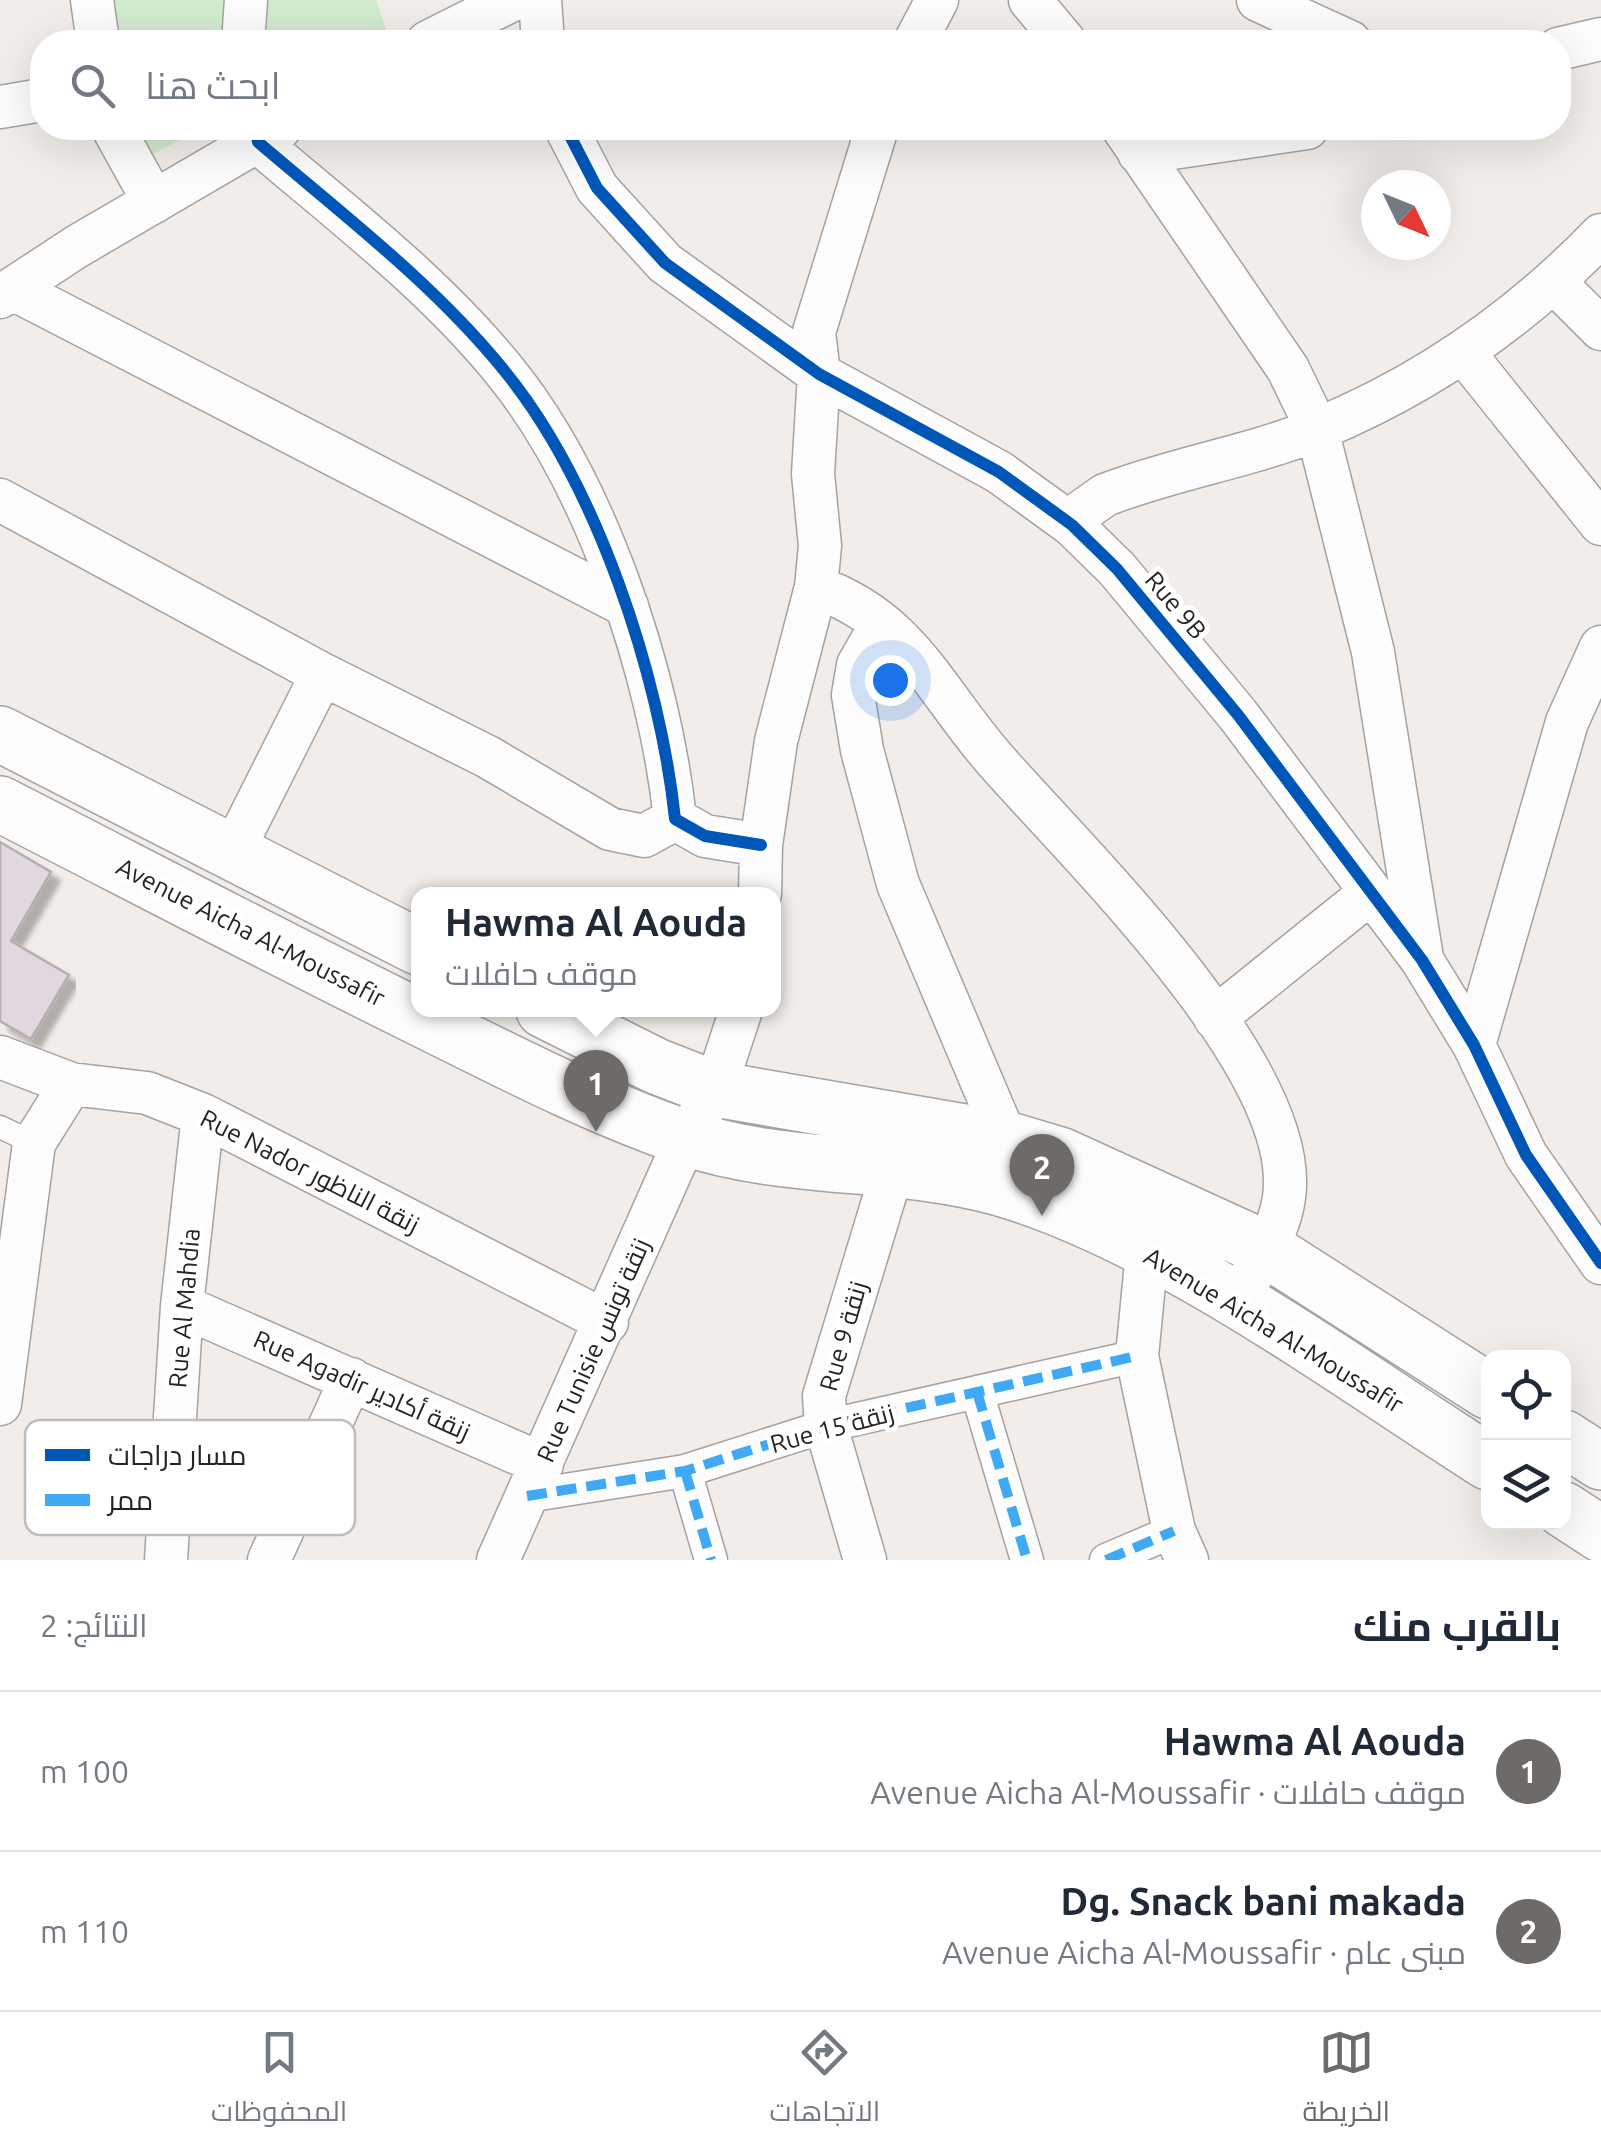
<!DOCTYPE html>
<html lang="ar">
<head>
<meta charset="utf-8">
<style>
	body { margin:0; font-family:Ubuntu,Cairo,sans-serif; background:#f6f6f7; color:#1f2937; direction:rtl }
	.controls { position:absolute; right:30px; bottom:30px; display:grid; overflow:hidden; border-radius:20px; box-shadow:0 10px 40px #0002 }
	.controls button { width:90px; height:90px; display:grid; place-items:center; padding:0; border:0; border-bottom:2px solid #e0e1e3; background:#fff; color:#1f2937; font:50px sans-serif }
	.compass { position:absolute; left:1361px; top:170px; width:90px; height:90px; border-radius:50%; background:#fff; box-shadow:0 10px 40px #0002; rotate:133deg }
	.you { position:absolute; left:890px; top:680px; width:35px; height:35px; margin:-25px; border:8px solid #fff; border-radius:50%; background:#1a73e8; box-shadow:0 0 0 15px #1a73e833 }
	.badge { display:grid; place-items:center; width:65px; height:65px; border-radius:50%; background:#6d6a67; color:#fff; font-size:32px; font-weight:700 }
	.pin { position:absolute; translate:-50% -82px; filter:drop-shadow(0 2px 5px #0008) }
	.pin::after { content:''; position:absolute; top:52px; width:35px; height:30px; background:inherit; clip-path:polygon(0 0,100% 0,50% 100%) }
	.popup { position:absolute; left:411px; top:887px; width:370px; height:130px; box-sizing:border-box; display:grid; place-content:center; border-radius:20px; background:#fff; filter:drop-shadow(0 2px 8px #0005); font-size:32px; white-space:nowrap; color:#747a83 }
	.popup b { font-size:38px; color:#1f2937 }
	.popup::after { content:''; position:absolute; left:50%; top:100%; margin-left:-20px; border:20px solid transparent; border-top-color:#fff }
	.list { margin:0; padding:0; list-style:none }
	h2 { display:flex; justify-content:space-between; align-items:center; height:130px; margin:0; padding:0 40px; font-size:42px }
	h2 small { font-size:32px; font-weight:400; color:#747a83 }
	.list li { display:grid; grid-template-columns:65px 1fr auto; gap:30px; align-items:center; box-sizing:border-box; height:160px; padding:0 40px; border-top:2px solid #e0e1e3 }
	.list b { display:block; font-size:38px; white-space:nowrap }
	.list p { margin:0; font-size:32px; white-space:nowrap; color:#747a83 }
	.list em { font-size:32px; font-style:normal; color:#747a83 }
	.icon { flex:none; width:55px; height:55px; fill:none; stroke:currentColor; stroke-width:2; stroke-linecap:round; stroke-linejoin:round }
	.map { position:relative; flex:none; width:1601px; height:1560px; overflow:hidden; direction:ltr }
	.search { position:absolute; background:#fff; box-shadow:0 10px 40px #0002; left:30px; right:30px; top:30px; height:110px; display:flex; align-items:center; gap:25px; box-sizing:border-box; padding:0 35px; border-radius:40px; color:#747a83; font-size:38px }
	.sheet { height:450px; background:#fff }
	nav { display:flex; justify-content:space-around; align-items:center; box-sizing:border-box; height:140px; border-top:2px solid #e0e1e3; background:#fff; font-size:28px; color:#747a83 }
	nav a { display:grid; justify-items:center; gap:5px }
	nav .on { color:#6d6a67 }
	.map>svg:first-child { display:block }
	.green { fill:#d1ebcf }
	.building { fill:#e0d7e1; stroke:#b2afae; stroke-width:2.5; filter:url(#shadow) }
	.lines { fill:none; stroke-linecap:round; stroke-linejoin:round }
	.service-casing { stroke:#a6a29f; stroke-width:25 }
	.pedestrian-casing { stroke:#a6a29f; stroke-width:35 }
	.minor-casing { stroke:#a6a29f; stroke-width:45 }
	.secondary-casing { stroke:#a6a29f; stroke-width:58 }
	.service { stroke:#fdfcfc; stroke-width:22 }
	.pedestrian { stroke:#fdfcfc; stroke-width:32 }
	.minor { stroke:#fdfcfc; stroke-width:42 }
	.secondary { stroke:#fdfcfc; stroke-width:55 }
	.quiet { stroke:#3fa9f5; stroke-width:10; stroke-dasharray:20 10; stroke-linecap:butt }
	.cycleway-casing { stroke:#fff; stroke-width:19 }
	.cycleway { stroke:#0057b8; stroke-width:12 }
	.labels { text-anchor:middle; stroke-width:10; stroke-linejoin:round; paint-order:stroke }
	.street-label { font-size:25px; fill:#262321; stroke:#fff }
	.key { fill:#fff; stroke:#bebdbc; stroke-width:2.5 }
	.key-label { font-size:28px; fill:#262321 }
</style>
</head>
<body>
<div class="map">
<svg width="1601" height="1560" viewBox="0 0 1601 1560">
	<defs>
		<filter id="shadow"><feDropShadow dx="9" dy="9" stdDeviation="2.5" flood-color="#0004"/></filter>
	</defs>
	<rect width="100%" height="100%" fill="#f2ede8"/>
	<path class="green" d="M84,0H376L387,32L366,42H96Z
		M119,128H204L129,166Z"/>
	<path class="building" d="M0,842L51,872L11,941L69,975L31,1039L0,1021Z"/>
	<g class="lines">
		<g class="service-casing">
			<path id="service" d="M0,1127L34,1143"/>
		</g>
		<g class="pedestrian-casing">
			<path id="pedestrian" d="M977,1392L1027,1560
				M685,1471L711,1560
				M527,1496L685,1471L826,1426L1137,1356
				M1106,1560L1174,1531"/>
		</g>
		<g class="minor-casing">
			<path id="minor" d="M92,0L98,42
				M540,0L543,42
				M1030,0L1065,42
				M1258,0L1350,42
				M243,42L246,0
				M428,42L512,0
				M915,42L937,0
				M1558,49L1601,39
				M0,107L42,100
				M113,128L154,202
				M255,128L258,142C342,214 433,283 503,369C596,482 660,675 675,819L705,836L761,845
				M566,128L597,188L665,263L819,374L999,472L1072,525L1117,569L1238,715L1422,960L1474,1045L1526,1155L1601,1263
				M1123,128L1288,369L1317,429L1373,652L1422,958
				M1139,153L1307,128
				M1555,283L1601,329
				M13,289L627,606
				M0,297L76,247L280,128
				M1464,353L1601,524
				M0,500L322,674L488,757L610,829L644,836L675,819
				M1072,525L1081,512L1105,495C1174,468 1249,457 1318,429C1425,385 1521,318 1601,235
				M816,587C912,621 935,693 998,763C1080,856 1288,1057 1285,1184C1285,1226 1256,1267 1236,1302
				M881,625L858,665L853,695L862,750L898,884L1006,1139
				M232,853L322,674
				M760,894L761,845L776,741L816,587L820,546L813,474L819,374L814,332L877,128
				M1215,1018L1369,894
				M1474,1045L1567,722L1601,647
				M0,1057L71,1084L147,1093L203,1115L607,1322
				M1147,1253L1137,1356L1174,1531L1187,1560
				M182,1306L542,1464
				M0,1404L34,1143L71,1084
				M166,1560L182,1306L203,1115
				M269,1560L351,1379
				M498,1560L686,1138L715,1089L741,1010
				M865,1560L826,1426L824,1396L892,1172"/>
		</g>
		<g class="secondary-casing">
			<path id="secondary" d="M0,734L418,947
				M0,804C137,874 274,946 412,1014C501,1058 588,1104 683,1137C785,1172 897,1159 1000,1188C1162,1235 1345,1371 1488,1462
				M544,1010L656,1066L715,1089L1006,1139L1060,1155L1266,1249L1488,1391
				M1564,1438L1601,1462
				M1564,1510L1601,1534"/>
		</g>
		<use href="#service" class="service"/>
		<use href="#pedestrian" class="pedestrian"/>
		<use href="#minor" class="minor"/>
		<use href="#secondary" class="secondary"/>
		<path class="quiet" d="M977,1392L1027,1560
			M685,1471L711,1560
			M527,1496L685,1471L826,1426L1137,1356
			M1106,1560L1174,1531"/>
		<g class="cycleway-casing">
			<path id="cycleway" d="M255,128L258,142C342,214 433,283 503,369C596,482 660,675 675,819L705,836L761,845
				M566,128L597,188L665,263L819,374L999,472L1072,525L1117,569L1238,715L1422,960L1474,1045L1526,1155L1601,1263"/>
		</g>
		<use href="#cycleway" class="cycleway"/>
	</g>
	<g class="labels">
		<g class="street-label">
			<text transform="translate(1176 605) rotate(50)" y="9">Rue 9B</text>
			<text transform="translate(251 932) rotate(27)" y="9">Avenue Aicha Al-Moussafir</text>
			<text transform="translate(310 1171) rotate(27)" y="9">Rue Nador زنقة الناظور</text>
			<text transform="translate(184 1308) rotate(-85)" y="9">Rue Al Mahdia</text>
			<text transform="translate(1274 1330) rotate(31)" y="9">Avenue Aicha Al-Moussafir</text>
			<text transform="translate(843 1336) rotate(-74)" y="9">Rue 9 زنقة</text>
			<text transform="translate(593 1350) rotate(-66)" y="9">Rue Tunisie زنقة تونس</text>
			<text transform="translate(362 1385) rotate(24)" y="9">Rue Agadir زنقة أكادير</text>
			<text transform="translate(832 1428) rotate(-15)" y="9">Rue 15 زنقة</text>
		</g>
	</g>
	<rect x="25" y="1420" width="330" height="115" rx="15" class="key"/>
	<rect x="45" y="1449" width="45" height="12" fill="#0057b8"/>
	<rect x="45" y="1494" width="45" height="12" fill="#3fa9f5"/>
	<g class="key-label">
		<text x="108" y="1465">مسار دراجات</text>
		<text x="108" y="1510">ممر</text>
	</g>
</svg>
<div class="controls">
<button><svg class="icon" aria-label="locate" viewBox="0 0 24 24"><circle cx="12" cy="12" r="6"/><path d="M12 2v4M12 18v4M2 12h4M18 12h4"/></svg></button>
<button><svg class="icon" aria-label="layers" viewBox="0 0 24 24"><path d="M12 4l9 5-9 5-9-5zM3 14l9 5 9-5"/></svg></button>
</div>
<svg class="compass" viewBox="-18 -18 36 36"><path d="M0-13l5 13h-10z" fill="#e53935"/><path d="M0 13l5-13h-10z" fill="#747a83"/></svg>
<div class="you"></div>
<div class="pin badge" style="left:596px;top:1132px">1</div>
<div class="popup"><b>Hawma Al Aouda</b>موقف حافلات</div>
<div class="pin badge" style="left:1042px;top:1216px">2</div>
<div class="search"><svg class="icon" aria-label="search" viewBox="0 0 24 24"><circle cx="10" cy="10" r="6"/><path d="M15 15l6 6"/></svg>ابحث هنا</div>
</div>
<section class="sheet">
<h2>بالقرب منك<small>النتائج: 2</small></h2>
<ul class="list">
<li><span class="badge">1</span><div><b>Hawma Al Aouda</b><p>موقف حافلات · Avenue Aicha Al-Moussafir</p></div><em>100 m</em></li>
<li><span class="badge">2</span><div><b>Dg. Snack bani makada</b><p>مبنى عام · Avenue Aicha Al-Moussafir</p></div><em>110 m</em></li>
</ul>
</section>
<nav>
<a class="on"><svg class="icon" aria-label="map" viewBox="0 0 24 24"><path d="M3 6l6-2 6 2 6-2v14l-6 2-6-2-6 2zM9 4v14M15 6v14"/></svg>الخريطة</a>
<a><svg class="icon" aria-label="directions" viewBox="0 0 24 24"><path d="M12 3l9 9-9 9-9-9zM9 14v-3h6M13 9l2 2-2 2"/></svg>الاتجاهات</a>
<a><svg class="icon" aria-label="saved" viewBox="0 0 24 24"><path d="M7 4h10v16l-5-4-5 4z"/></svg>المحفوظات</a>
</nav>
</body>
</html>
